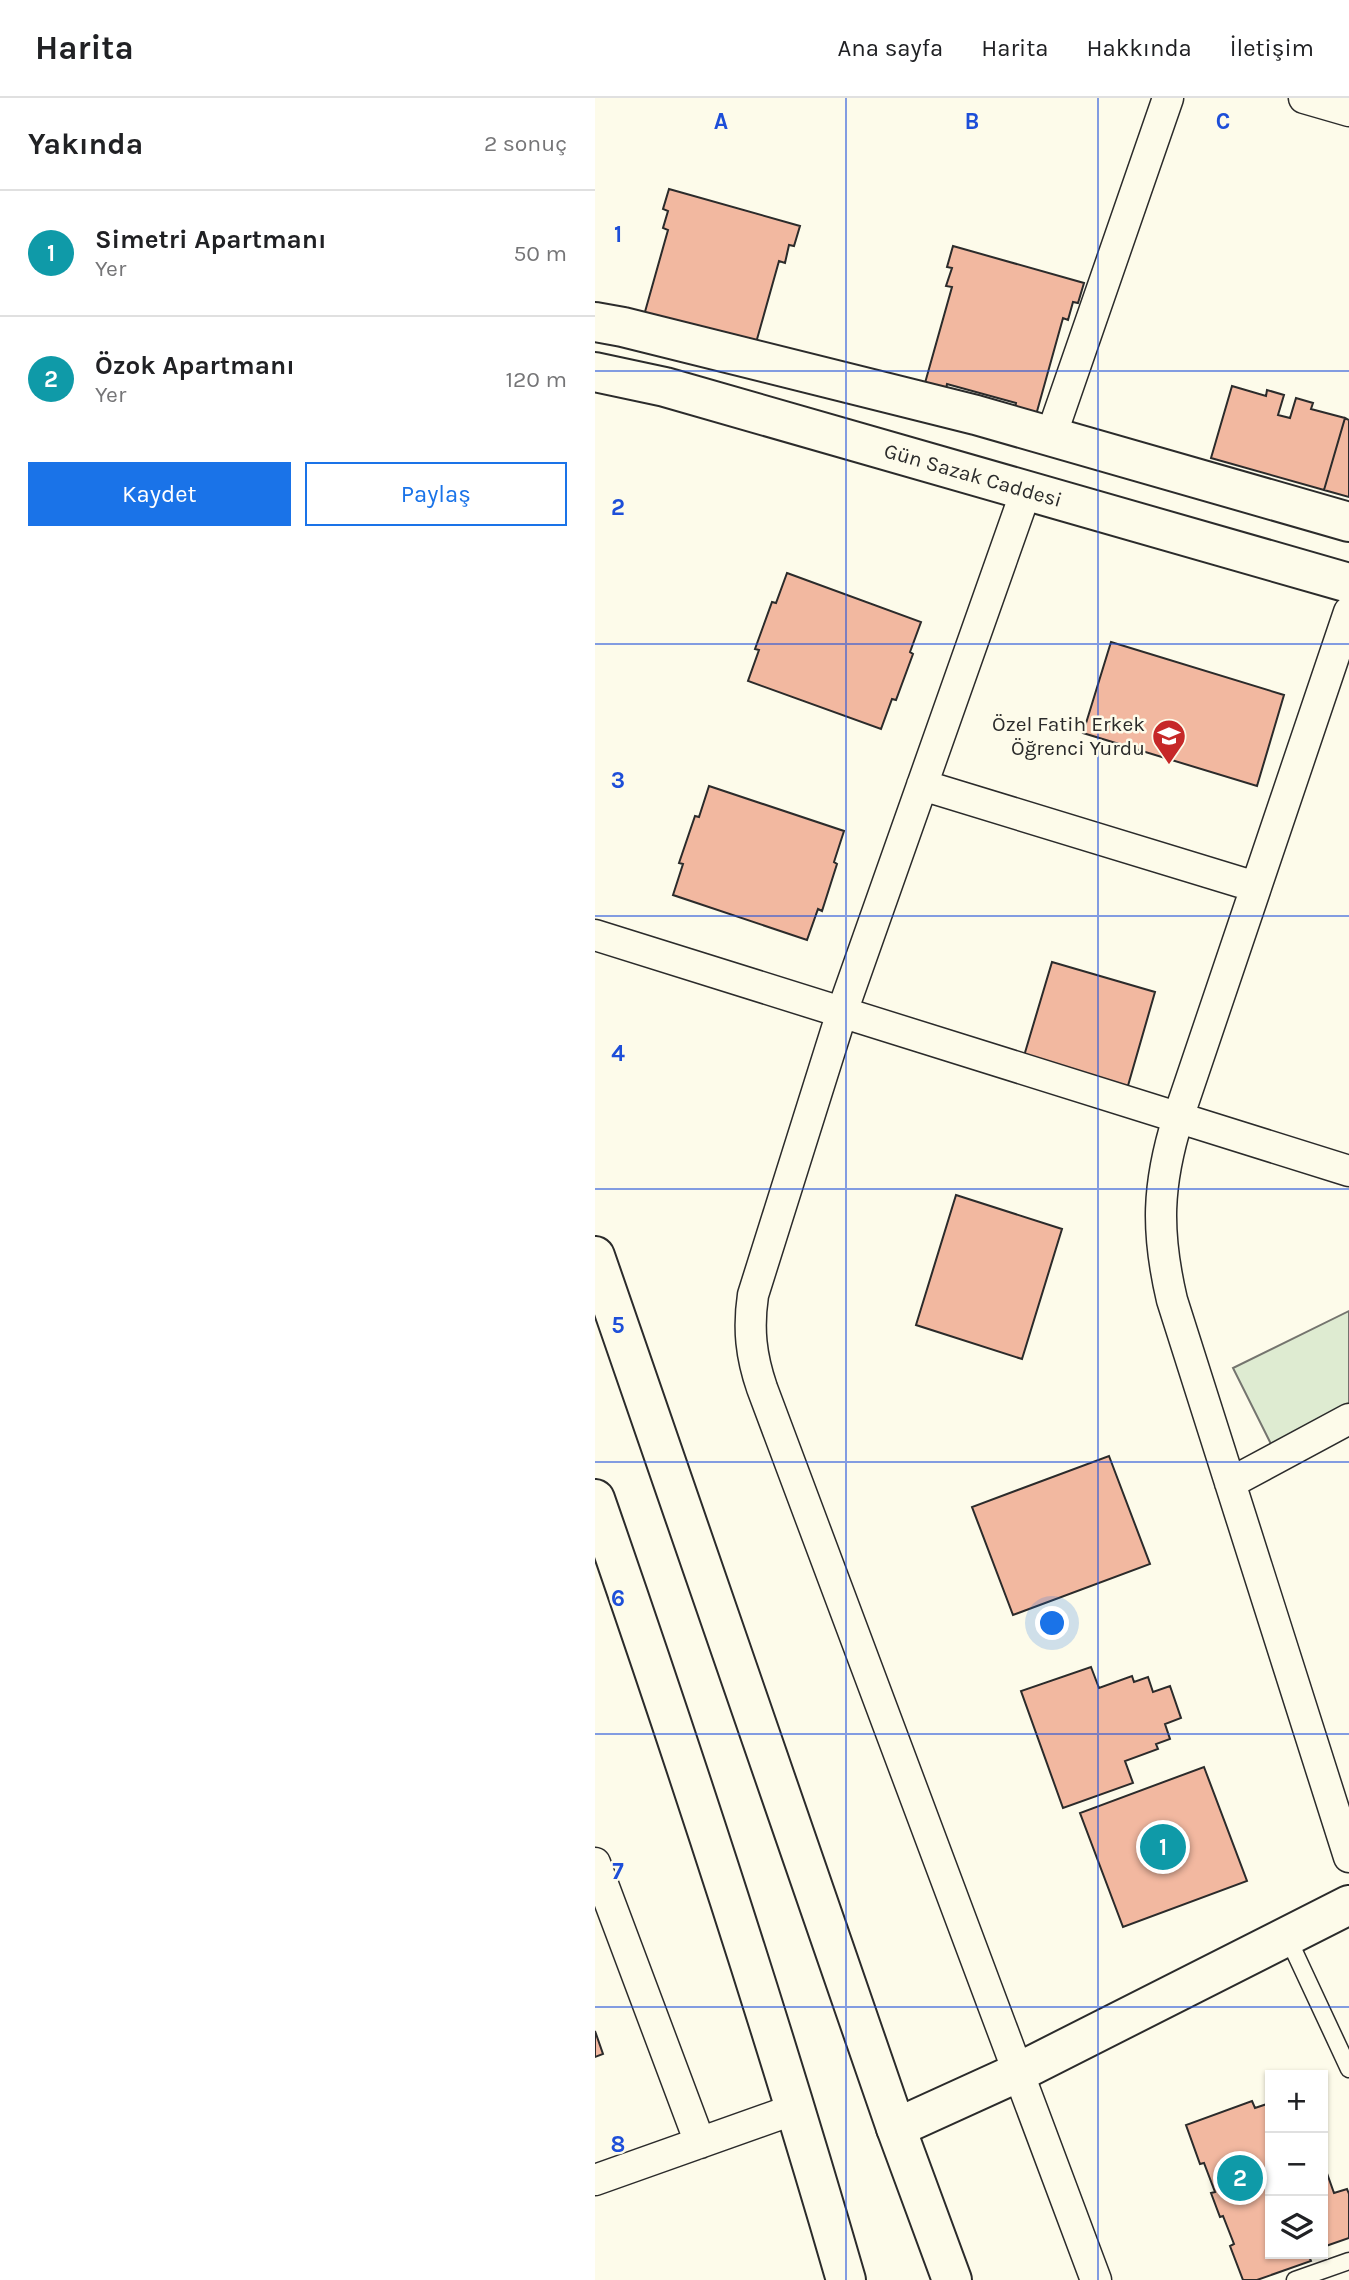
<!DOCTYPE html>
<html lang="tr">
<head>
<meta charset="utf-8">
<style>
	body { margin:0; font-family:Karla,sans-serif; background:#f2f2f2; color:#202124 }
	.controls { position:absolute; right:21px; bottom:21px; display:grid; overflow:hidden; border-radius:0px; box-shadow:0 2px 5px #0004 }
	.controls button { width:63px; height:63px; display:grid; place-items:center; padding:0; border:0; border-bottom:2px solid #e0e0e0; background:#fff; color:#202124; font:35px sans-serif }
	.you { position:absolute; left:458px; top:1526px; width:24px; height:24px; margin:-18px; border:5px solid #fff; border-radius:50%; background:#1a73e8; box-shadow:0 0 0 10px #1a73e833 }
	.badge { display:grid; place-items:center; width:46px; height:46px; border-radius:50%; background:#1a73e8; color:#fff; font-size:23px; font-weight:700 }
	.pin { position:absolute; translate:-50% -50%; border:4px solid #fff; box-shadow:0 2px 7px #0006 }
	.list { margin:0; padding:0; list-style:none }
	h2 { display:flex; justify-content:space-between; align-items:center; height:91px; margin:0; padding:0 28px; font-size:30px }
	h2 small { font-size:23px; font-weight:400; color:#757577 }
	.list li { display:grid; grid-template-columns:46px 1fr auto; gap:21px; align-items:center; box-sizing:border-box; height:126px; padding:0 28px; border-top:2px solid #e0e0e0 }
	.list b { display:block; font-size:26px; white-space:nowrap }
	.list p { margin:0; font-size:23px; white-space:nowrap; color:#757577 }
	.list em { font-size:23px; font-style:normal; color:#757577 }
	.actions { display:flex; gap:14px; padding:21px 28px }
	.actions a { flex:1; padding:16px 0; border:2px solid #1a73e8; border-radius:0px; text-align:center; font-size:24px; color:#1a73e8 }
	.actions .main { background:#1a73e8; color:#fff }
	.icon { flex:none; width:38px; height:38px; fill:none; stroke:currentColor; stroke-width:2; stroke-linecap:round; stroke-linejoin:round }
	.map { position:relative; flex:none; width:754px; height:2182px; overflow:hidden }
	header { display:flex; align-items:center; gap:42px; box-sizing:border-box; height:98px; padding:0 35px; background:#fff; border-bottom:2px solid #e0e0e0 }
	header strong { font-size:33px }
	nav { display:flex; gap:38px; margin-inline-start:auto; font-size:24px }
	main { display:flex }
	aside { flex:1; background:#fff }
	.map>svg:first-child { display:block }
	.grass { fill:#deebd1; stroke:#74746e; stroke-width:2 }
	.building { fill:#f2b8a0; stroke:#2b2b2b; stroke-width:2 }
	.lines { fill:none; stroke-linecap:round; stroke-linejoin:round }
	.lane-casing { stroke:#2b2b2b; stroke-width:19 }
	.street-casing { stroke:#2b2b2b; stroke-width:33 }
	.secondary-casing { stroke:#2b2b2b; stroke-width:42 }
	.lane { stroke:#fdfbea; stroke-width:16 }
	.street { stroke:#fdfbea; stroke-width:30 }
	.secondary { stroke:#fdfbea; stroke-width:38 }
	.grid { fill:none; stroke:#1d4ed8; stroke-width:2; stroke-opacity:0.55 }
	.labels { text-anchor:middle; stroke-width:5; stroke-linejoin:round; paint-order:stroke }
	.street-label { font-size:21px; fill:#2b2b2b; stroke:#fdfbea }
	.poi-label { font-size:21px; fill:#2b2b2b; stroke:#fdfbea; text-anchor:end }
	.grid-label { font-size:23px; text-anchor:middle; font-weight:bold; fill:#1d4ed8; stroke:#fdfbea; stroke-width:5; stroke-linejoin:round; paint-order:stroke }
</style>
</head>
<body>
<header>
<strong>Harita</strong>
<nav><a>Ana sayfa</a><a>Harita</a><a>Hakkında</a><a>İletişim</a></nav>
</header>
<main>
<aside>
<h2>Yakında<small>2 sonuç</small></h2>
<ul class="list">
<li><span class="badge" style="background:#0f9aa8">1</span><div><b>Simetri Apartmanı</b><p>Yer</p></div><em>50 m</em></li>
<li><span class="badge" style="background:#0f9aa8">2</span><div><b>Özok Apartmanı</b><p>Yer</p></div><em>120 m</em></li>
</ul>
<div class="actions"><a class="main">Kaydet</a><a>Paylaş</a></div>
</aside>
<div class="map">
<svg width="754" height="2182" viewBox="0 0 754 2182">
	<rect width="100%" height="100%" fill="#fdfbea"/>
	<path class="grass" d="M754,1213V1323L682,1358L638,1270Z"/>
	<path class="building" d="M74,91L205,128L199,148L194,147L190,165L184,163L157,259L46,228L73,132L68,130L73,113L68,111Z
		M358,148L489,185L483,205L478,204L473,222L468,220L441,317L420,310L421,305L352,286L351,291L330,285L357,189L351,188L357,170L352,169Z
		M637,288L671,298L672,292L689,297L683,317L695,320L701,300L718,305L716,311L750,320L729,392L616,360Z
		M750,320L754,322V399L729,392Z
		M192,475L326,524L315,554L318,556L301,602L297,601L286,631L153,583L164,552L160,551L177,504L181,505Z
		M516,544L689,597L662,688L488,635Z
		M114,688L249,733L239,764L242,766L227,813L223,811L212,842L78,797L88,766L84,765L100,718L104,719Z
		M457,864L560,894L530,998L426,968Z
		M361,1097L467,1131L427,1261L321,1227Z
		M514,1358L555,1466L418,1517L377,1409Z
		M496,1569L504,1590L537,1578L539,1584L553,1579L558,1594L575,1588L586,1620L570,1626L575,1641L561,1646L563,1651L530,1663L538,1685L468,1710L426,1593Z
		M609,1669L652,1783L528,1829L485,1715Z
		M0,1933L8,1956L0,1959Z
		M657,2003L660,2010L675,2005V2156H713L716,2163L662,2182H648L635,2148L639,2146L628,2118L625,2119L616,2095L620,2094L609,2065L605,2066L591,2027Z
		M728,2064L739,2095L752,2091L754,2096V2140L728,2149Z"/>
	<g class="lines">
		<g class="lane-casing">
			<path id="lane" d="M692,1838L754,1971
				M700,2182L754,2163"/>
		</g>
		<g class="street-casing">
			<path id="street" d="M709,0L754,13
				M456,338L573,0
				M431,393L247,914L158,1197C153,1231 156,1258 167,1290L501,2182
				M754,514L583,1020C562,1087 561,1134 577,1202L754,1759
				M327,687L661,789
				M0,837L754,1073
				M635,1385L754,1321
				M0,1765L105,2045
				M0,2082L200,2011"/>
		</g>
		<g class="secondary-casing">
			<g id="secondary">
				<path d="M0,224L28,229L381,317L754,424"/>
				<path id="s1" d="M0,274L70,289L754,485"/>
				<path d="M0,1158L301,2030L357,2182"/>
				<path d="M0,1401C90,1660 175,1919 251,2182"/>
				<path d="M301,2030L424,1974L754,1807"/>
			</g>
		</g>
		<use href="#lane" class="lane"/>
		<use href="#street" class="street"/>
		<use href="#secondary" class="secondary"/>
	</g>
	<path class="grid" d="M251,0V2182M503,0V2182M0,273H754M0,546H754M0,818H754M0,1091H754M0,1364H754M0,1636H754M0,1909H754"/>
	<defs>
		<g id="school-pin" transform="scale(1.75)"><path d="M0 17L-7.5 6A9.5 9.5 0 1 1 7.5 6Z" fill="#c62828" stroke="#fdfbea"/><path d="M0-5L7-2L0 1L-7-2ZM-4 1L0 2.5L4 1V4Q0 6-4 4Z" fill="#fff"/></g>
	</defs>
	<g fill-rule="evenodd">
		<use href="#school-pin" x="574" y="638"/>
	</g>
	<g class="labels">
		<g class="street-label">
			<text dy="7" stroke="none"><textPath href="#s1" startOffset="392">Gün Sazak Caddesi</textPath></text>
		</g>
		<g class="poi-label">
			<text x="550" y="633">Özel Fatih Erkek<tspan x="550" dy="24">Öğrenci Yurdu</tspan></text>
		</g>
	</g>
	<g class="grid-label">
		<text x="126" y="31">A</text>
		<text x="377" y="31">B</text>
		<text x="628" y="31">C</text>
		<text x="23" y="144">1</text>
		<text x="23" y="417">2</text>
		<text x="23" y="690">3</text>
		<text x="23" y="963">4</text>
		<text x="23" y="1235">5</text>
		<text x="23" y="1508">6</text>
		<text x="23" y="1781">7</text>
		<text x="23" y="2054">8</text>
	</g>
</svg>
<div class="controls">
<button>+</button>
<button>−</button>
<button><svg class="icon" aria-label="layers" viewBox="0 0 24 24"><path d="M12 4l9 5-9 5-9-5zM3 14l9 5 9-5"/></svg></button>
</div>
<div class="you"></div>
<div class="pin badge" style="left:568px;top:1749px;background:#0f9aa8">1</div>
<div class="pin badge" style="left:645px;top:2080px;background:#0f9aa8">2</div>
</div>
</main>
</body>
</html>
